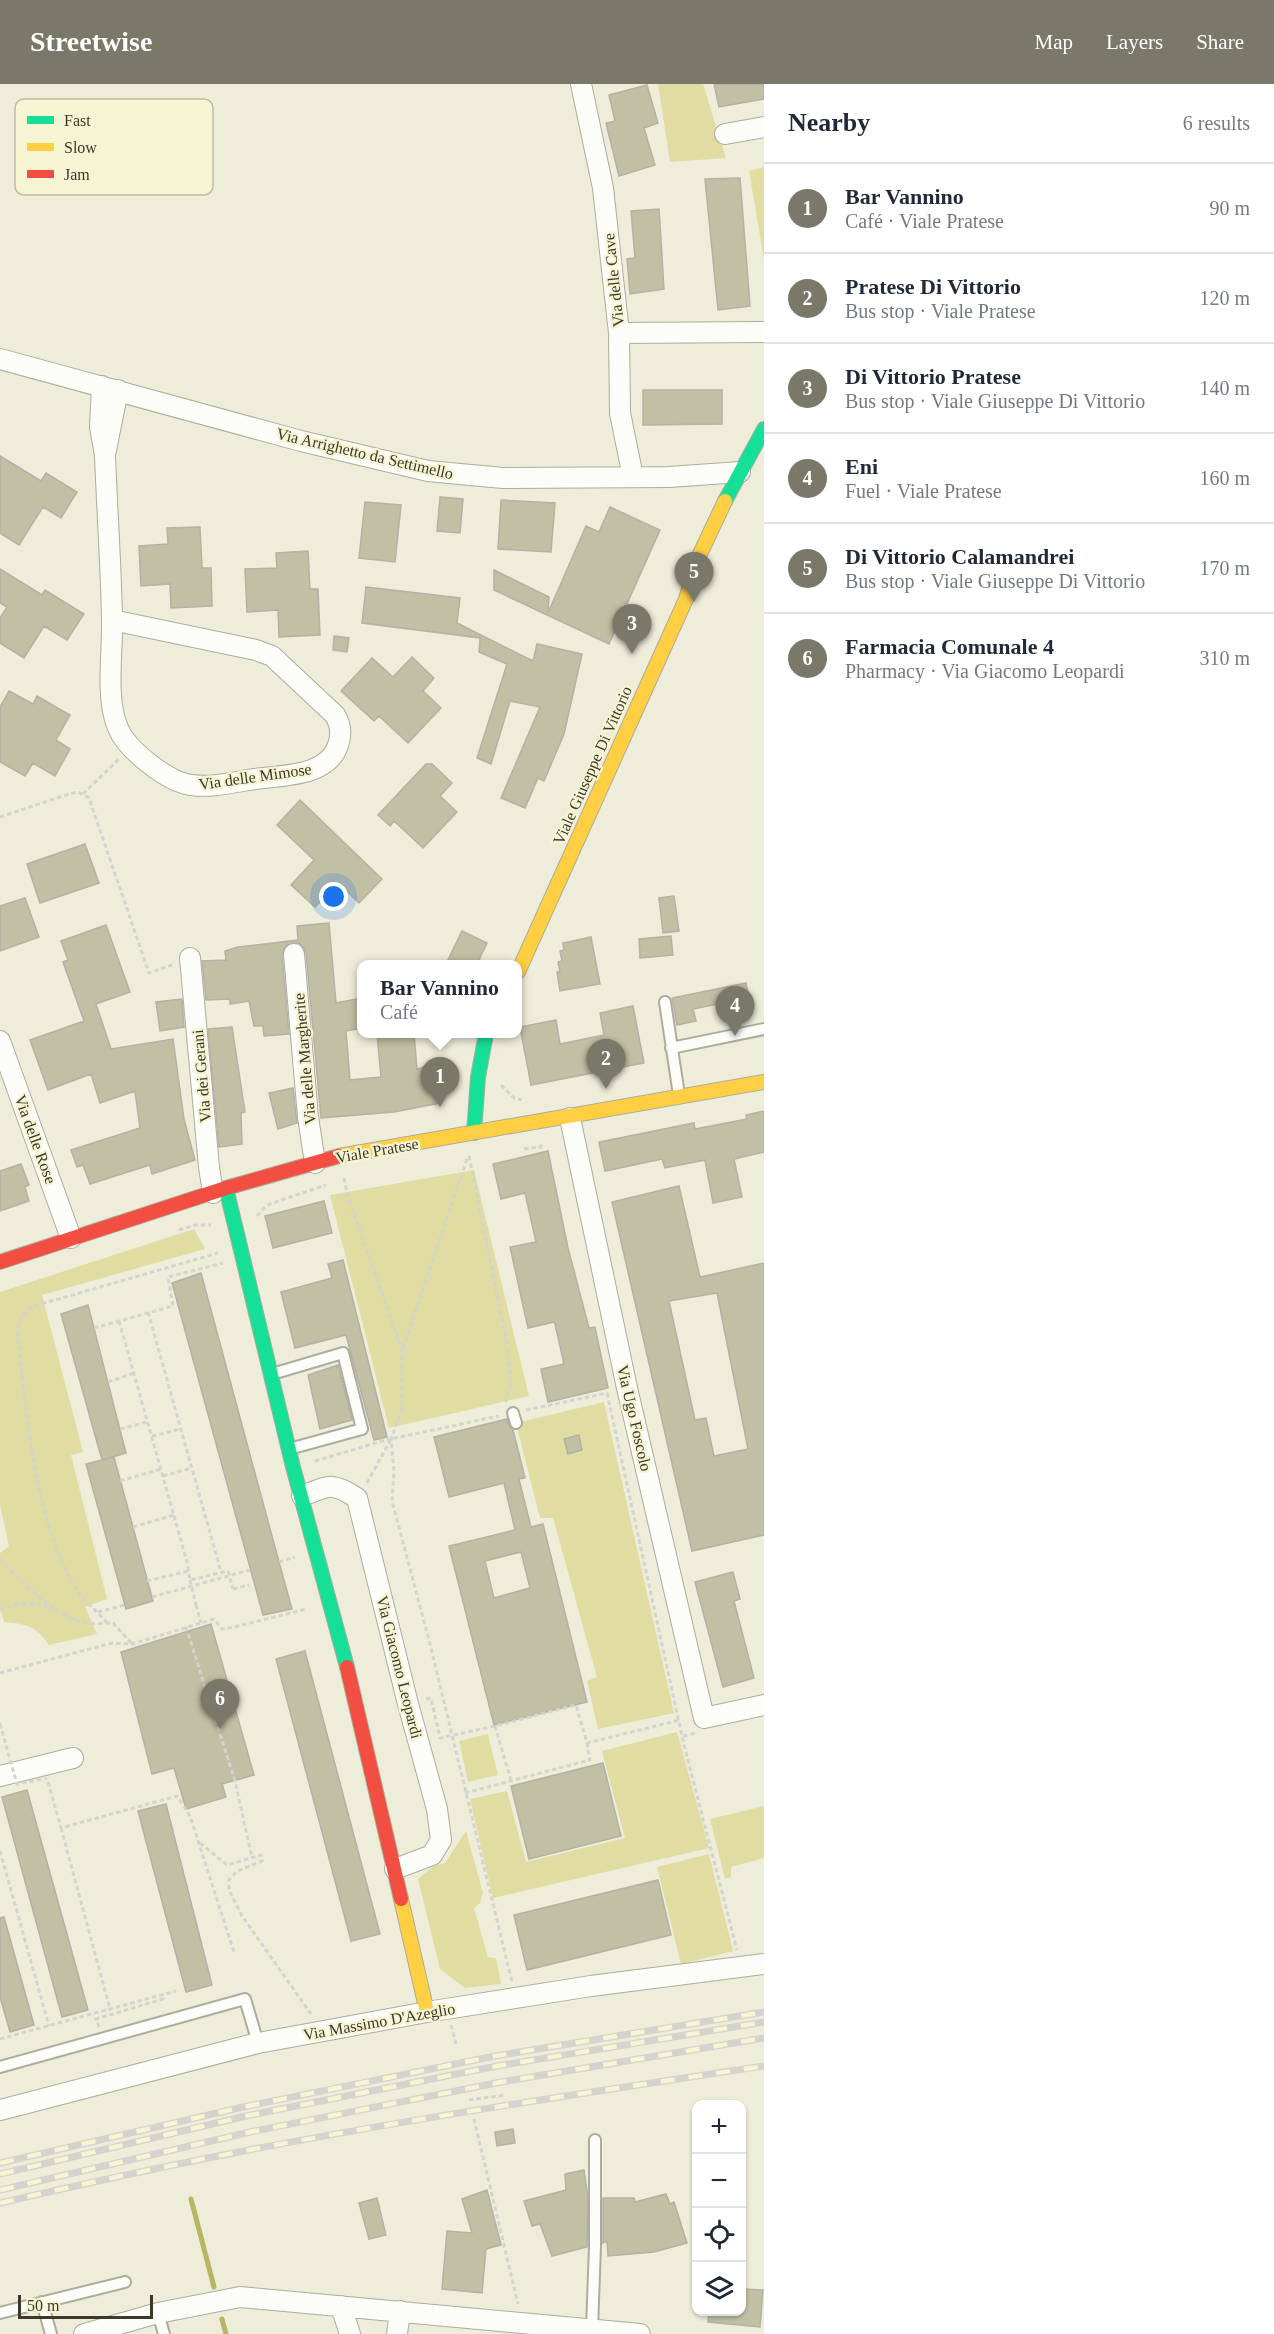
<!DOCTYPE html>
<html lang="en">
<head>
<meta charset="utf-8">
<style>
	body { margin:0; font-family:"Times New Roman",serif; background:#f6f6f7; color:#1f2937 }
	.controls { position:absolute; right:18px; bottom:18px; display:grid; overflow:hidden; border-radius:12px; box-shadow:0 2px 4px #0004 }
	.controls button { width:54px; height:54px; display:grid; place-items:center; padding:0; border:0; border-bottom:2px solid #e0e1e3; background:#fff; color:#1f2937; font:30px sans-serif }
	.scale { position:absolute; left:18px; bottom:15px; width:135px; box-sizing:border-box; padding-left:6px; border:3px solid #3a392c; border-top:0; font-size:16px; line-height:21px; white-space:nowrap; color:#3a392c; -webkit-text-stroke:4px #f6f4d2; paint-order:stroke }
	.you { position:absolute; left:334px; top:813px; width:21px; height:21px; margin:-15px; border:4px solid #fff; border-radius:50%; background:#1a73e8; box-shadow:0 0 0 9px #1a73e833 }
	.badge { display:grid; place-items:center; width:39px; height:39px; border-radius:50%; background:#797869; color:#fff; font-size:20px; font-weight:700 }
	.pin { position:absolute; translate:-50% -50px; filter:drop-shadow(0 2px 3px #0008) }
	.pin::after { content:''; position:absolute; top:32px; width:21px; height:18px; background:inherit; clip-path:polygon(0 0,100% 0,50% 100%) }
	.popup { position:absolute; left:357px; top:876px; width:165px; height:78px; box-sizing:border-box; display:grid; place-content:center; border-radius:12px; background:#fff; filter:drop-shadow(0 2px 4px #0005); font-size:20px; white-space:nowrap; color:#747a83 }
	.popup b { font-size:22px; color:#1f2937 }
	.popup::after { content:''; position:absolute; left:50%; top:100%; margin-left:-12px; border:12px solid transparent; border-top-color:#fff }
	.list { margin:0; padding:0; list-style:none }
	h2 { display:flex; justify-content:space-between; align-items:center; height:78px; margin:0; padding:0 24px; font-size:26px }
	h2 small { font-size:20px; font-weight:400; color:#747a83 }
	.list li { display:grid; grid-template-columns:39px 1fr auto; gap:18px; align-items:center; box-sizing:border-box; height:90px; padding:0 24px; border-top:2px solid #e0e1e3 }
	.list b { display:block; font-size:22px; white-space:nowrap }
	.list p { margin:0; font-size:20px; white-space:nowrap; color:#747a83 }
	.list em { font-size:20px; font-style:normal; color:#747a83 }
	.icon { flex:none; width:33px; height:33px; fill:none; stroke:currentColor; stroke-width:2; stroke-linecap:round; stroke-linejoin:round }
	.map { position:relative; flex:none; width:764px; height:2250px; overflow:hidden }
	header { display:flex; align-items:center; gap:36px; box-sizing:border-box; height:84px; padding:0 30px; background:#797869; color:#fff }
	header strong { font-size:28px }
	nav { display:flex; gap:33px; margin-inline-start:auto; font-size:21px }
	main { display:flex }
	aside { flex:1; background:#fff }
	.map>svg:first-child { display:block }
	.green { fill:#e1dca2 }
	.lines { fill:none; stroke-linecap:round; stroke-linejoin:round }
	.stream { stroke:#bab466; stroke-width:5 }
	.building { fill:#c1bfa4; stroke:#b3b2a4; stroke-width:1.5; fill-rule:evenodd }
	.lane-casing { stroke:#adac9e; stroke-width:14 }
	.street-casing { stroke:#adac9e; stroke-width:22 }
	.fast-casing { stroke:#adac9e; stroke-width:16 }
	.slow-casing { stroke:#adac9e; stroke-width:16 }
	.jam-casing { stroke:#adac9e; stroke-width:16 }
	.path { stroke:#d4d4ce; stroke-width:3; stroke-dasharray:4.5 3; stroke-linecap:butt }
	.lane { stroke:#fcfcf9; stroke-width:10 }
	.street { stroke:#fcfcf9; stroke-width:20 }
	.fast { stroke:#16e098; stroke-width:14 }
	.slow { stroke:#ffcf43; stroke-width:14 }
	.jam { stroke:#f24e42; stroke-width:14 }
	.rail-casing { stroke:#d4d3cd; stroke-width:7 }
	.rail { stroke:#f6f4d2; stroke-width:4.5; stroke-dasharray:14; stroke-linecap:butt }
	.path-bridge { stroke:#d4d4ce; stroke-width:3; stroke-dasharray:4.5 3; stroke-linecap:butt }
	.labels { text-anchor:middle; stroke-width:4.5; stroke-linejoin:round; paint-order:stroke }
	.street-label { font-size:16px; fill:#3a392c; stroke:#f6f4d2 }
	.key { fill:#f6f4d2; stroke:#bebca0; stroke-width:1.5 }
	.key-label { font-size:16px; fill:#3a392c }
</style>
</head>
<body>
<header>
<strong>Streetwise</strong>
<nav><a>Map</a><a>Layers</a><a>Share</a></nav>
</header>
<main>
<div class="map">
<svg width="764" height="2250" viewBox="0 0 764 2250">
	<rect width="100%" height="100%" fill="#eeedda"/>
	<path class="green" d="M658,0H703L726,74L670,78Z
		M764,83V175L749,87Z
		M474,1086L529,1312L389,1344L330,1111Z
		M194,1145L205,1165L42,1211L83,1368L71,1371L107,1515L85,1523L97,1550L49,1561C36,1542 27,1540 4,1538L0,1524V1469L9,1462L0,1421V1208Z
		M604,1318L674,1629L598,1645L587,1597L597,1593L553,1434H540L516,1339Z
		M677,1648L709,1764L493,1814L470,1715L507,1707L526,1778L625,1754L602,1667Z
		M488,1650L498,1691L468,1698L459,1657Z
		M764,1722V1774L731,1783V1793L725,1795L710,1735Z
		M466,1747L483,1809L480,1819L474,1824L488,1873L496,1874L501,1900L465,1904L440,1885L418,1795L432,1783L445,1779Z
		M709,1770L733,1867L681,1880L657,1783Z"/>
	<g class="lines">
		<path class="stream" d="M191,2115L214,2203
			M222,2235L226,2250"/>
	</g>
	<path class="building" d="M714,0H764V15L719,23Z
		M647,1L658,39L644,44L655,81L619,92L606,39L615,37L609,11Z
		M740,94L750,222L718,226L705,95Z
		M659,125L664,205L630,210L627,175L635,174L631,127Z
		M643,306H722V340L643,341Z
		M0,372L41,397L46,389L77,408L61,434L43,423L19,461L0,449Z
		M440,413L463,415L460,449L437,447Z
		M501,416L555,419L551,468L498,465Z
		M365,418L401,421L395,478L359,474Z
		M610,423L660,446L609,560L494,506V486L549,513L548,529L586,442L599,448Z
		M200,443L202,484H211L212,522L171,524L170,500L141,502L139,462L168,460L167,444Z
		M308,467L310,505H318L320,551L279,553L278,526L247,528L245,485L277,484L276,469Z
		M0,485L42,511L45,506L84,530L67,556L44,542L24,574L0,559V534L7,523L0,519Z
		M366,503L460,514L457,539L533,577L537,560L582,570L564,650L544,697L538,694L525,724L501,714L540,623L510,617L491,680L477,674L507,580L479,568L480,554L362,539Z
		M334,552L349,554L347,568L333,566Z
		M412,573L434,594L423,607L441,624L408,659L379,632L374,637L341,607L372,574L393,593Z
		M9,607L33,620L37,612L70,631L56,656L70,665L55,692L33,679L25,692L0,678V623Z
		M426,680H432L452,699L440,712L457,728L423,764L394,737L390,742L378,731Z
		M300,716L382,795L359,819L338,799L315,823L291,801L314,776L277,741Z
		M85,760L99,799L40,819L27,780Z
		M674,812L679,847L663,849L659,814Z
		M25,814L39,853L0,867V822Z
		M329,839L336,919L362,914V944L346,947L350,996L381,993L377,950H414L417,985L431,982L441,1019L394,1028L321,1034L306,869L303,863L299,859L287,861L282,870L289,950L264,952L263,942H254L249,917L230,920V915L206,916L202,877L226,876L225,867L238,863L298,856L297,842Z
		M106,841L130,908L96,920L111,965L173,955L184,1035L195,1076L152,1090L150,1081L90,1100L83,1081L77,1083L71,1066L140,1044L135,1007L100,1019L91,990L48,1006L30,956L84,937L63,878L68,876L61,857Z
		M462,847L487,859L477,880H446Z
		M671,852L673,871L640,874L639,855Z
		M591,853L600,900L560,907L557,888H560L558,878L562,877L560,867L564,866L563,859Z
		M746,899L749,914L693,925L696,937L677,941L672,914Z
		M182,915L184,943L160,947L156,918Z
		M633,922L644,979L531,1001L520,943L556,936L560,960L604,951L600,929Z
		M232,943L245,1028L241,1029L242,1060L219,1063L208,945Z
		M293,1004L297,1039L278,1045L269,1009Z
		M764,1027V1068L734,1075L742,1113L713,1119L705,1076L665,1084L662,1075L605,1087L599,1058L694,1039L695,1045L747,1035L746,1031Z
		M548,1067L568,1164L589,1244L595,1243L608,1304L548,1318L541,1285L564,1280L555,1240L554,1238L528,1244L510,1163L536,1158L525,1109L501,1115L493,1080Z
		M21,1080L29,1101L25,1103L29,1117L0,1127V1087Z
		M679,1102L700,1193L764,1179V1451L692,1467L612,1118ZM717,1209L748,1365L714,1372L706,1334L695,1336L669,1217Z
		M324,1117L332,1149L273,1164L265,1132Z
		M343,1176L387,1353L374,1356L346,1251L295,1264L281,1208L332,1194L328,1180Z
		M201,1189L279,1478L292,1525L263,1531L172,1199Z
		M88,1221L126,1369L102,1376L61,1230Z
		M338,1281L352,1336L320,1345L308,1291Z
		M507,1335L509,1342L513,1346L525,1394L519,1395L531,1443L543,1440L587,1618L494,1641L449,1462L515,1446L504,1399L449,1413L434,1353ZM521,1468L530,1504L494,1514L485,1477Z
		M579,1351L582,1366L568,1370L564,1355Z
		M114,1373L153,1517L126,1525L86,1380Z
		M733,1488L740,1515L734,1517L754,1594L723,1603L695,1498Z
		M211,1540L254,1691L222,1700L226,1713L186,1725L174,1684L152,1690L121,1568Z
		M305,1567L380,1850L351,1857L276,1575Z
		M603,1679L621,1752L529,1775L511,1702Z
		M27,1706L88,1926L62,1933L2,1713Z
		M166,1720L212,1901L186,1908L138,1727Z
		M658,1796L671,1851L527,1886L514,1831Z
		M4,1833L34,1941L10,1948L0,1913V1834Z
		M513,2045L515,2059L497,2062L495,2048Z
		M584,2086L588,2114L587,2163L552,2172L540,2140L532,2142L524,2117L566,2106L565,2090Z
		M487,2106L501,2161L486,2165L482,2209L442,2205L447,2147L472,2149L462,2115Z
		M666,2110L670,2120L674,2118L687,2159L654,2168L608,2172L607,2157L603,2159V2114H634L635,2118Z
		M377,2114L386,2151L369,2155L359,2119Z
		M741,2205L763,2206L760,2243L708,2238L709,2228H741Z"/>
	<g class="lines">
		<g class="lane-casing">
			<path id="lane" d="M665,918L679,1011
				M671,964L764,945
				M272,1290L343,1269L362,1345L289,1365
				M513,1329L516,1339
				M0,1983L245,1915L258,1959
				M42,2218L51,2250
				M0,2229L125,2198
				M158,2229L164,2250
				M592,2245L595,2162V2056"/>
		</g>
		<g class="street-casing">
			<path id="street" d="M581,0L603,104L619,249L620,329L633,393
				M725,50L764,43
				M619,249L764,248
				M0,275L301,357L428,387L503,394L669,393L740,388
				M102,302L100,343L105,371L118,306
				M105,371C107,426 111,481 112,535C113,568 105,614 118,644C127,666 168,698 191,701C212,704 234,698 255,695C282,691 328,693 338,661C342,650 341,641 335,631L272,572L256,566L112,536
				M294,870L308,1033L315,1079
				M190,874L209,1083L213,1109
				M0,957L71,1154
				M570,1034L627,1304L704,1634L764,1621
				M302,1412C329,1402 331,1397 357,1414L408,1620L437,1725L441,1756L432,1771L395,1785
				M0,1692L73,1674
				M0,2026L258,1959L427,1928L591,1902L764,1880
				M341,2222L350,2250
				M84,2250L158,2229L240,2213L640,2250
				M397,2250L400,2227"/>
		</g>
		<g class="fast-casing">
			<path id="fast" d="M725,417L764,345
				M474,1049L478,993L486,950
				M226,1104L293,1383L347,1583"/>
		</g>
		<g class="slow-casing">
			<path id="slow" d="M518,888L686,515L700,470L725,417
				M339,1072L764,998
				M401,1815L427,1928"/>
		</g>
		<g class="jam-casing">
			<path id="jam" d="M0,1178L226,1104L339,1072
				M347,1583L401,1815"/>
		</g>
		<path class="path" d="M83,710L119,675
			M0,733L69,710L78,708L89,714L149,889L172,881
			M501,1001L514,1014L522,1016
			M524,1065L541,1063V1060
			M469,1072L508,1264L511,1301L506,1312V1318
			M344,1094L348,1113L402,1266V1326L391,1355L394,1387L392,1417L430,1560L512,1898
			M257,1132L267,1121L326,1101
			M179,1146L196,1141H211
			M148,1228L221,1488
			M119,1237L187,1478L190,1496L228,1487
			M94,1244L173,1222L168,1193L223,1179
			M403,1264L468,1072
			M108,1298L134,1289
			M607,1309L684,1661L737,1866
			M526,1326L608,1309
			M120,1345L147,1338
			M152,1352L181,1345
			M315,1377L389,1355
			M163,1392L192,1384
			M120,1397L161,1385
			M367,1399L391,1355L499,1332
			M133,1443L174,1431
			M0,1476C24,1498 49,1528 81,1538C90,1541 103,1539 113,1539L132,1560
			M279,1478L295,1473
			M147,1497L188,1487
			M233,1505L249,1501
			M152,1513L250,1486
			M196,1521L201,1539
			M0,1526C23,1518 31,1517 54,1525
			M98,1528L125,1521
			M107,1539C98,1528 86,1519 79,1509C34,1442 27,1327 17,1248L21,1233L31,1223L218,1169
			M186,1543L235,1697L252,1774
			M0,1589L112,1559L132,1560L214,1535L222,1545L230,1544L307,1525
			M426,1615L431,1614L440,1654L495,1642L576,1621L587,1659L680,1636
			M0,1639V1640
			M495,1642L511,1697
			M683,1652L696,1649
			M48,1698L61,1744L177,1712L190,1732L234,1868
			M465,1709L590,1676L587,1659
			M61,1744L110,1925
			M200,1759L227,1781L261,1771L262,1777L237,1787L229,1796V1806L242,1832L311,1930
			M0,1767L49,1942
			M451,1941L456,1960
			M99,1943L96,1935L163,1915L161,1911
			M0,1955L176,1907
			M469,2016L505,2011
			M474,2035L518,2220"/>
		<use href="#lane" class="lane"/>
		<use href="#street" class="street"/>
		<use href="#fast" class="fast"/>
		<use href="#slow" class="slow"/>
		<use href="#jam" class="jam"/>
		<g class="rail-casing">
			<path id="rail" d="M0,2079L243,2023L495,1972L764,1928
				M0,2090L246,2032L497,1982L764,1938
				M0,2106L250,2048L501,1998L764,1954
				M0,2119C83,2100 165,2082 249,2066C420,2033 592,2008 764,1982"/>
		</g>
		<use href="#rail" class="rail"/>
		<path class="path-bridge" d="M228,1487L233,1505
			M190,1496L196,1521
			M0,1640L17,1700L47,1694"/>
	</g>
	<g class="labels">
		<g class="street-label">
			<text transform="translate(613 196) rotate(-96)" y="6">Via delle Cave</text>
			<text transform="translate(365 369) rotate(13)" y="6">Via Arrighetto da Settimello</text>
			<text transform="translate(592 681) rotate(-66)" y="6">Viale Giuseppe Di Vittorio</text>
			<text transform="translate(255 692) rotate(-8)" y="6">Via delle Mimose</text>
			<text transform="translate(304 975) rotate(-95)" y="6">Via delle Margherite</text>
			<text transform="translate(201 992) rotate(-95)" y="6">Via dei Gerani</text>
			<text transform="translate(36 1055) rotate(70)" y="6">Via delle Rose</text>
			<text transform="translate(377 1066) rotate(-10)" y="6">Viale Pratese</text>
			<text transform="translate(635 1334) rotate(77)" y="6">Via Ugo Foscolo</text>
			<text transform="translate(400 1583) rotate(76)" y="6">Via Giacomo Leopardi</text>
			<text transform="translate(379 1937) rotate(-10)" y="6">Via Massimo D'Azeglio</text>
		</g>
	</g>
	<rect x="15" y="15" width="198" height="96" rx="9" class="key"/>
	<rect x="27" y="32" width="27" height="8" fill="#16e098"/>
	<rect x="27" y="59" width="27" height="8" fill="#ffcf43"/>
	<rect x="27" y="86" width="27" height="8" fill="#f24e42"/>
	<g class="key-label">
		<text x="64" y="42">Fast</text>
		<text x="64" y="69">Slow</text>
		<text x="64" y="96">Jam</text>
	</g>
</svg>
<div class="controls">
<button>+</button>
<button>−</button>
<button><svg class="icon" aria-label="locate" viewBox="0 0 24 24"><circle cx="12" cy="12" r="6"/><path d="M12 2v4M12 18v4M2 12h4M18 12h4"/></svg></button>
<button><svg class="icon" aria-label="layers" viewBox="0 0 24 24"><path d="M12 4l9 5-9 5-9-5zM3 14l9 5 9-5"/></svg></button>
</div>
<div class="scale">50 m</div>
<div class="you"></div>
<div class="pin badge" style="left:440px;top:1023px">1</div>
<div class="popup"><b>Bar Vannino</b>Café</div>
<div class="pin badge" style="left:606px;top:1005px">2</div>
<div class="pin badge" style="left:632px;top:570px">3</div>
<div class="pin badge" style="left:735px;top:952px">4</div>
<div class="pin badge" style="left:694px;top:518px">5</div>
<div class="pin badge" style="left:220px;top:1645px">6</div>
</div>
<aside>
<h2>Nearby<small>6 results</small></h2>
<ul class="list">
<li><span class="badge">1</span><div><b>Bar Vannino</b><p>Café · Viale Pratese</p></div><em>90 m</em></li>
<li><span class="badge">2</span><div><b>Pratese Di Vittorio</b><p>Bus stop · Viale Pratese</p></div><em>120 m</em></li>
<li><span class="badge">3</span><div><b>Di Vittorio Pratese</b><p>Bus stop · Viale Giuseppe Di Vittorio</p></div><em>140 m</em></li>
<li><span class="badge">4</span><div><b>Eni</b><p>Fuel · Viale Pratese</p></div><em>160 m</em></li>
<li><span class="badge">5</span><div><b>Di Vittorio Calamandrei</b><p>Bus stop · Viale Giuseppe Di Vittorio</p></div><em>170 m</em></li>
<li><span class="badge">6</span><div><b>Farmacia Comunale 4</b><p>Pharmacy · Via Giacomo Leopardi</p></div><em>310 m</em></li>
</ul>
</aside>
</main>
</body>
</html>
